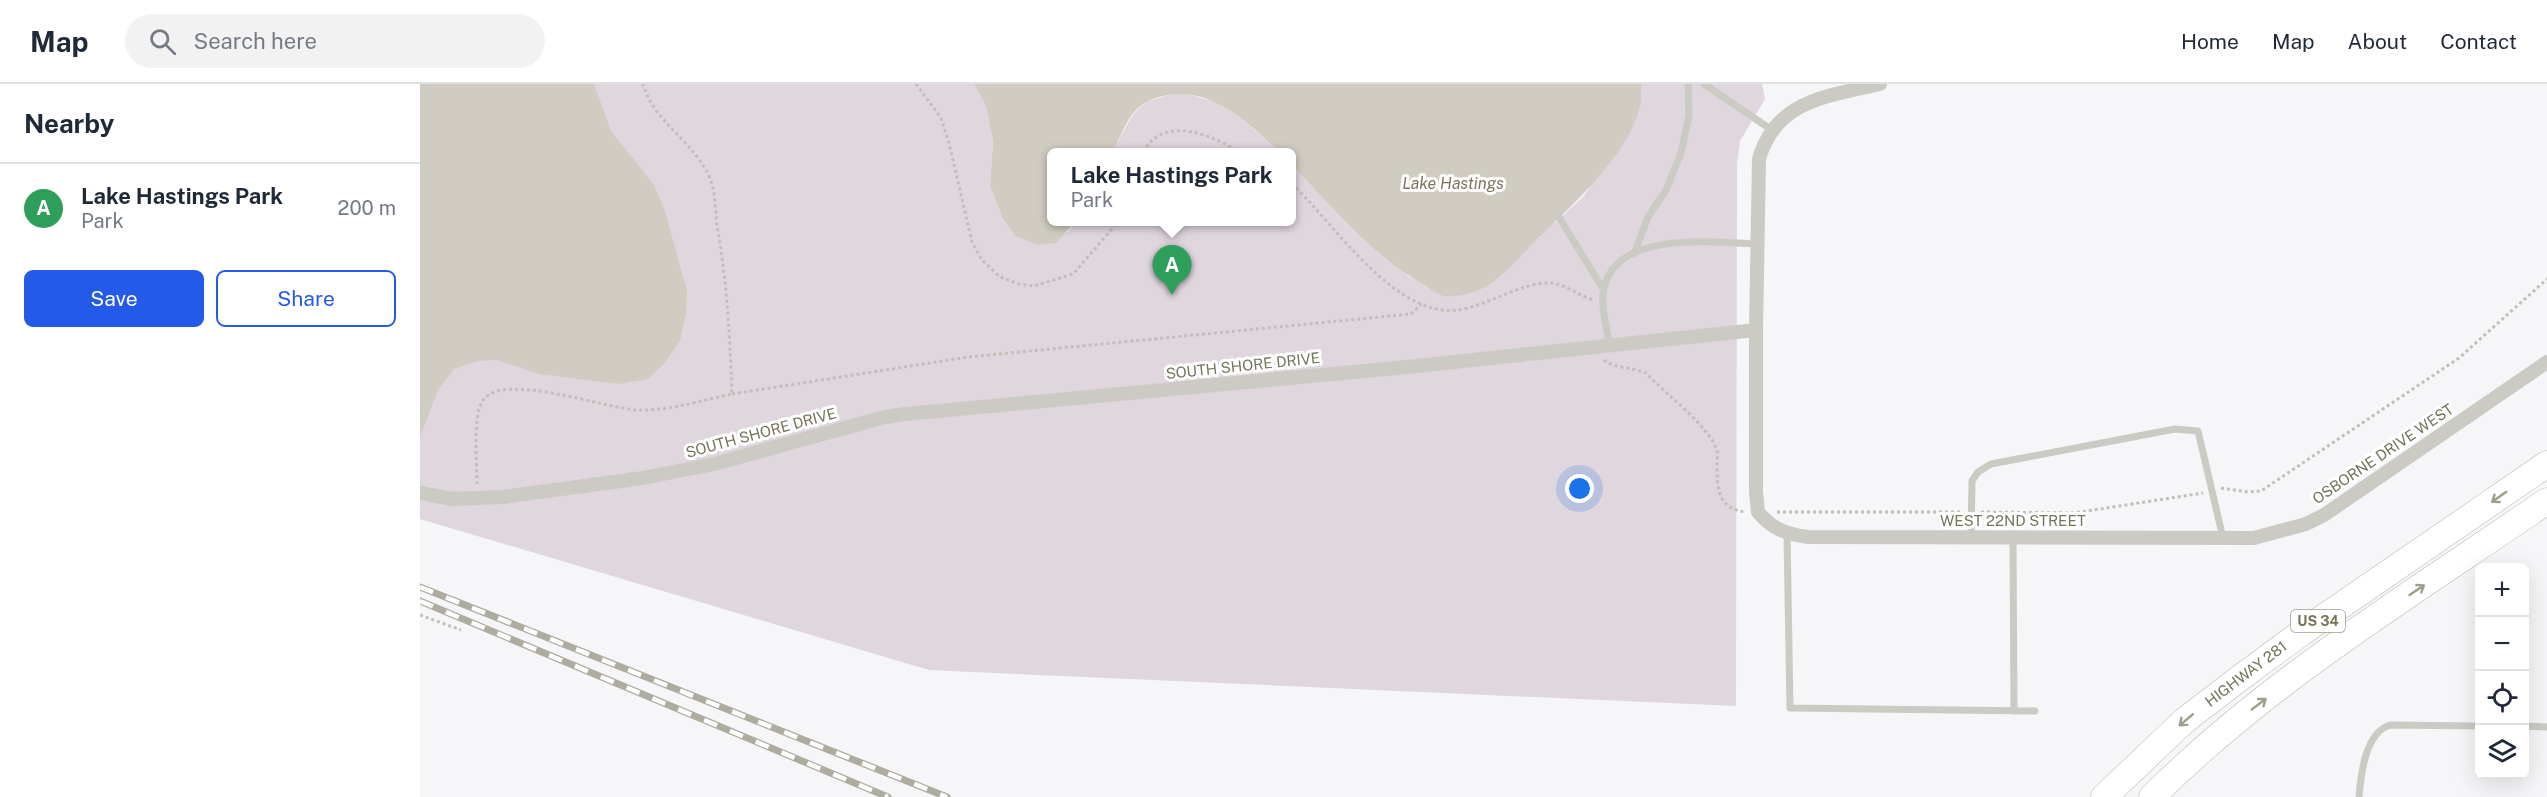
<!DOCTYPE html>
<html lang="en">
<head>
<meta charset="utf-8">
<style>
	body { margin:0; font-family:"Public Sans",sans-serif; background:#f2f2f3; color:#1f2937 }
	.controls { position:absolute; right:18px; bottom:18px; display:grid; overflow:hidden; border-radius:9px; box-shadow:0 6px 24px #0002 }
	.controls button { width:54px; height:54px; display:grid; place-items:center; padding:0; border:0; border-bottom:2px solid #e0e1e3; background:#fff; color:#1f2937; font:30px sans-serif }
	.you { position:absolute; left:1160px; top:405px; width:21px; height:21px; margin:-15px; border:4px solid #fff; border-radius:50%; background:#1a73e8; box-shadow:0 0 0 9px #1a73e833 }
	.badge { display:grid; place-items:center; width:39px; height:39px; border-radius:50%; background:#245ae8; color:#fff; font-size:20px; font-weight:700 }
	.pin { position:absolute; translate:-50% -50px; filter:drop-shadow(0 2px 3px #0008) }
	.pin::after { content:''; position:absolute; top:32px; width:21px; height:18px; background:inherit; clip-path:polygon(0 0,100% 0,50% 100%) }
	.popup { position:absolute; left:627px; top:64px; width:249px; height:78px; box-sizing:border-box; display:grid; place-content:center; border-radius:9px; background:#fff; filter:drop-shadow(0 2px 4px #0005); font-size:20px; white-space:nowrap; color:#747a83 }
	.popup b { font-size:22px; color:#1f2937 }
	.popup::after { content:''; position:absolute; left:50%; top:100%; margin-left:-12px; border:12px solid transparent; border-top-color:#fff }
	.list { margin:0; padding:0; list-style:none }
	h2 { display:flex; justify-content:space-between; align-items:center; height:78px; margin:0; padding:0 24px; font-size:26px }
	h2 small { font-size:20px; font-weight:400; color:#747a83 }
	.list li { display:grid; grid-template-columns:39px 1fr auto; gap:18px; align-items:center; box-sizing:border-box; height:90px; padding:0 24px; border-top:2px solid #e0e1e3 }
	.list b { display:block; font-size:22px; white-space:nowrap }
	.list p { margin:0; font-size:20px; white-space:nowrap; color:#747a83 }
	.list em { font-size:20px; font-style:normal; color:#747a83 }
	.actions { display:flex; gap:12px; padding:18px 24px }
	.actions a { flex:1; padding:14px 0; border:2px solid #245ae8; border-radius:9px; text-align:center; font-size:21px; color:#245ae8 }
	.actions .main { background:#245ae8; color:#fff }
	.icon { flex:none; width:33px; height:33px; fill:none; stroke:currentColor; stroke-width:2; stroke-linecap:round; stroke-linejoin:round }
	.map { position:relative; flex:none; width:2127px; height:713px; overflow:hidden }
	header { display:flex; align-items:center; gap:36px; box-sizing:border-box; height:84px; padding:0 30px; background:#fff; border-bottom:2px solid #e0e1e3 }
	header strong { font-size:28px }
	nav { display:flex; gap:33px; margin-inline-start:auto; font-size:21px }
	.search { width:420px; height:54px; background:#f2f2f3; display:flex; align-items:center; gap:15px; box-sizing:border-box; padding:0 21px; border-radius:33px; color:#747a83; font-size:22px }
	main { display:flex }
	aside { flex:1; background:#fff }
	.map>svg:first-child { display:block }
	.park { fill:#e0d6de }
	.water { fill:#d0ccc1 }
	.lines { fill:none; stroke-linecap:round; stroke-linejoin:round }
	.highway-casing { stroke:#babab1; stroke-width:27 }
	.path { stroke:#c0c0ba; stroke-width:3; stroke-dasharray:3 3; stroke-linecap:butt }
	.lane { stroke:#cbcac3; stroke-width:7 }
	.street { stroke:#cbcac3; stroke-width:14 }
	.highway { stroke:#fff; stroke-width:26 }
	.rail-casing { stroke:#adac9f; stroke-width:7 }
	.rail { stroke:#fff; stroke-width:4.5; stroke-dasharray:14; stroke-linecap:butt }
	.oneway { stroke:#9e9e8b }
	.labels { text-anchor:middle; stroke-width:6; stroke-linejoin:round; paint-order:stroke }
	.shield { fill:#fff; stroke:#9e9e8b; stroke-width:1.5 }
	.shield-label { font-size:14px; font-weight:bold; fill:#757459 }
	.street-label { font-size:15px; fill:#757459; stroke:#fff }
	.water-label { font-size:16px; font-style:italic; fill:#7c745d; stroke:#fff }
</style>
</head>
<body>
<header>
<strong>Map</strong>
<div class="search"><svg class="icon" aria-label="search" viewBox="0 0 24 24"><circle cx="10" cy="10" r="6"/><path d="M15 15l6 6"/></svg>Search here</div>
<nav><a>Home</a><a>Map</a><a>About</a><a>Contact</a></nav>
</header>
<main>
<aside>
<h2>Nearby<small></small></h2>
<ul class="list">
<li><span class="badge" style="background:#2e9e5b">A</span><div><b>Lake Hastings Park</b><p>Park</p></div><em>200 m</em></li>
</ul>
<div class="actions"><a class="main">Save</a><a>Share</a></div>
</aside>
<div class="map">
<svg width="2127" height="713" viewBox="0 0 2127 713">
	<rect width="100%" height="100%" fill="#f6f5f8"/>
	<path class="park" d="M0,0H554L566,22L573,58L570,102L582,133L595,152L617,161L649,147L655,138H872V81L930,141L988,192L1022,212L1137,137L1164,112L1222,11L1221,0H1342L1345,15L1320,57L1317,80L1316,622L509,586L0,435Z
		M763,9L800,19L827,39L859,68H693C714,28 714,15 763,9Z"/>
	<path class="water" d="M0,0H174L191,47L234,101L245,127L267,207L266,229L260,257L244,280L228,295L199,300L119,290L77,276L57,277L34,285L18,306L0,353Z
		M554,0H1221C1229,54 1150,124 1114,158C1098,175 1081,196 1059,206C1050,210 1033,213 1023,212C1018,211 1012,206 1007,203C955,174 913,124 872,81V68H859C828,39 794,4 748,11C737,12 722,19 715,27C705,38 699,56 693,68H632V138H655L636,159L617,161L595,152L582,133L570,102L573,58L566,22Z"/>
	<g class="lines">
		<g class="highway-casing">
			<path id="highway" d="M1684,713L1764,637L1820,594L1881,549L2127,380
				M1732,713C1848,597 1992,510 2127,417"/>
		</g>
		<path class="path" d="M496,0L521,34L529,59L552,158L562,176L580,193L599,200L614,202L653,190L698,138
			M723,68C744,30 791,51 820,68
			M872,100C914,139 974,234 1038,226C1067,222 1104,197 1131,199C1144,200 1160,212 1173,216
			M1184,276C1195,285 1213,283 1226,289C1244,309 1291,343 1297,367C1298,371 1297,376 1297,381C1297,405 1298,425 1326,428
			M312,310L548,273L991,230L1001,220
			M57,400C57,381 52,328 64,315C86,288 186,325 218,326C250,327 282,316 312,310C310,253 307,197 297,141C295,125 296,107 289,92C273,57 233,37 223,0
			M1801,404L1828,408L1841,407L2039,274L2127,195
			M1357,428H1542
			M1561,428L1654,429L1783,409
			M0,531L41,546"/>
		<path class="lane" d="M1284,0L1352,46
			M1137,130L1183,205
			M1214,170L1228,133L1246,106L1261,69L1269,31L1268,0
			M1189,260C1187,243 1180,221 1184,204C1197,146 1294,158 1337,160
			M1367,450L1370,624L1615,627
			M1551,453L1552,397L1558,388L1571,380L1755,345L1778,347L1803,454
			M1593,454L1594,627
			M2104,642L2127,643
			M1939,713C1941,690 1945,649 1970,641L2060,642"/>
		<path class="street" d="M1460,0C1408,12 1356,16 1339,75L1336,246V408L1338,428C1352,445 1366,450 1388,453L1834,454L1886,440L1904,431L2127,278
			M0,409L32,415L82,413L223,394L294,380L465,333L486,330L977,284L1336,246"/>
		<use href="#highway" class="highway"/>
		<g class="rail-casing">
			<path id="rail" d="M0,503L527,713
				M0,517L468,713"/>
		</g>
		<use href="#rail" class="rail"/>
	</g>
	<defs><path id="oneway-shaft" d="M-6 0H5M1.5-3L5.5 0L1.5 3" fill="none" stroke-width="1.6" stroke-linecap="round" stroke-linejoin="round" transform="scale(1.5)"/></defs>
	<g class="oneway">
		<use href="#oneway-shaft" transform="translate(2079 413) rotate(145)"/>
		<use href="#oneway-shaft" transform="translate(1997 506) rotate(-34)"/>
		<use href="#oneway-shaft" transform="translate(1839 620) rotate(-37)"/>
		<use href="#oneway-shaft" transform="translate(1766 636) rotate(140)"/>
	</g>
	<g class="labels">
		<rect class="shield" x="1871" y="526" width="54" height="22" rx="4.5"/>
		<g class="shield-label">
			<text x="1898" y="542">US 34</text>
		</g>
		<g class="street-label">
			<text transform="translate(823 282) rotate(-6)" y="5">SOUTH SHORE DRIVE</text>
			<text transform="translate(341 349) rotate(-15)" y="5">SOUTH SHORE DRIVE</text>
			<text transform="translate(1963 370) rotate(-34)" y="5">OSBORNE DRIVE WEST</text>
			<text x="1593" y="442">WEST 22ND STREET</text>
			<text transform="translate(1826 590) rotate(-37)" y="5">HIGHWAY 281</text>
		</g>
		<g class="water-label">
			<text x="1033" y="105">Lake Hastings</text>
		</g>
	</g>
</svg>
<div class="controls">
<button>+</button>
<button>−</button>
<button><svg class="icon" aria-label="locate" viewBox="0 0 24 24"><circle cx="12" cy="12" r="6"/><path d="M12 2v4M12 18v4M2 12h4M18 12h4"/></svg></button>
<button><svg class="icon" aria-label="layers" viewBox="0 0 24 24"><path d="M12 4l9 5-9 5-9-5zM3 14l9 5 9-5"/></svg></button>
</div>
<div class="you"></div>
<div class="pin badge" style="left:752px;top:211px;background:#2e9e5b">A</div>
<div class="popup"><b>Lake Hastings Park</b>Park</div>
</div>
</main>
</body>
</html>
